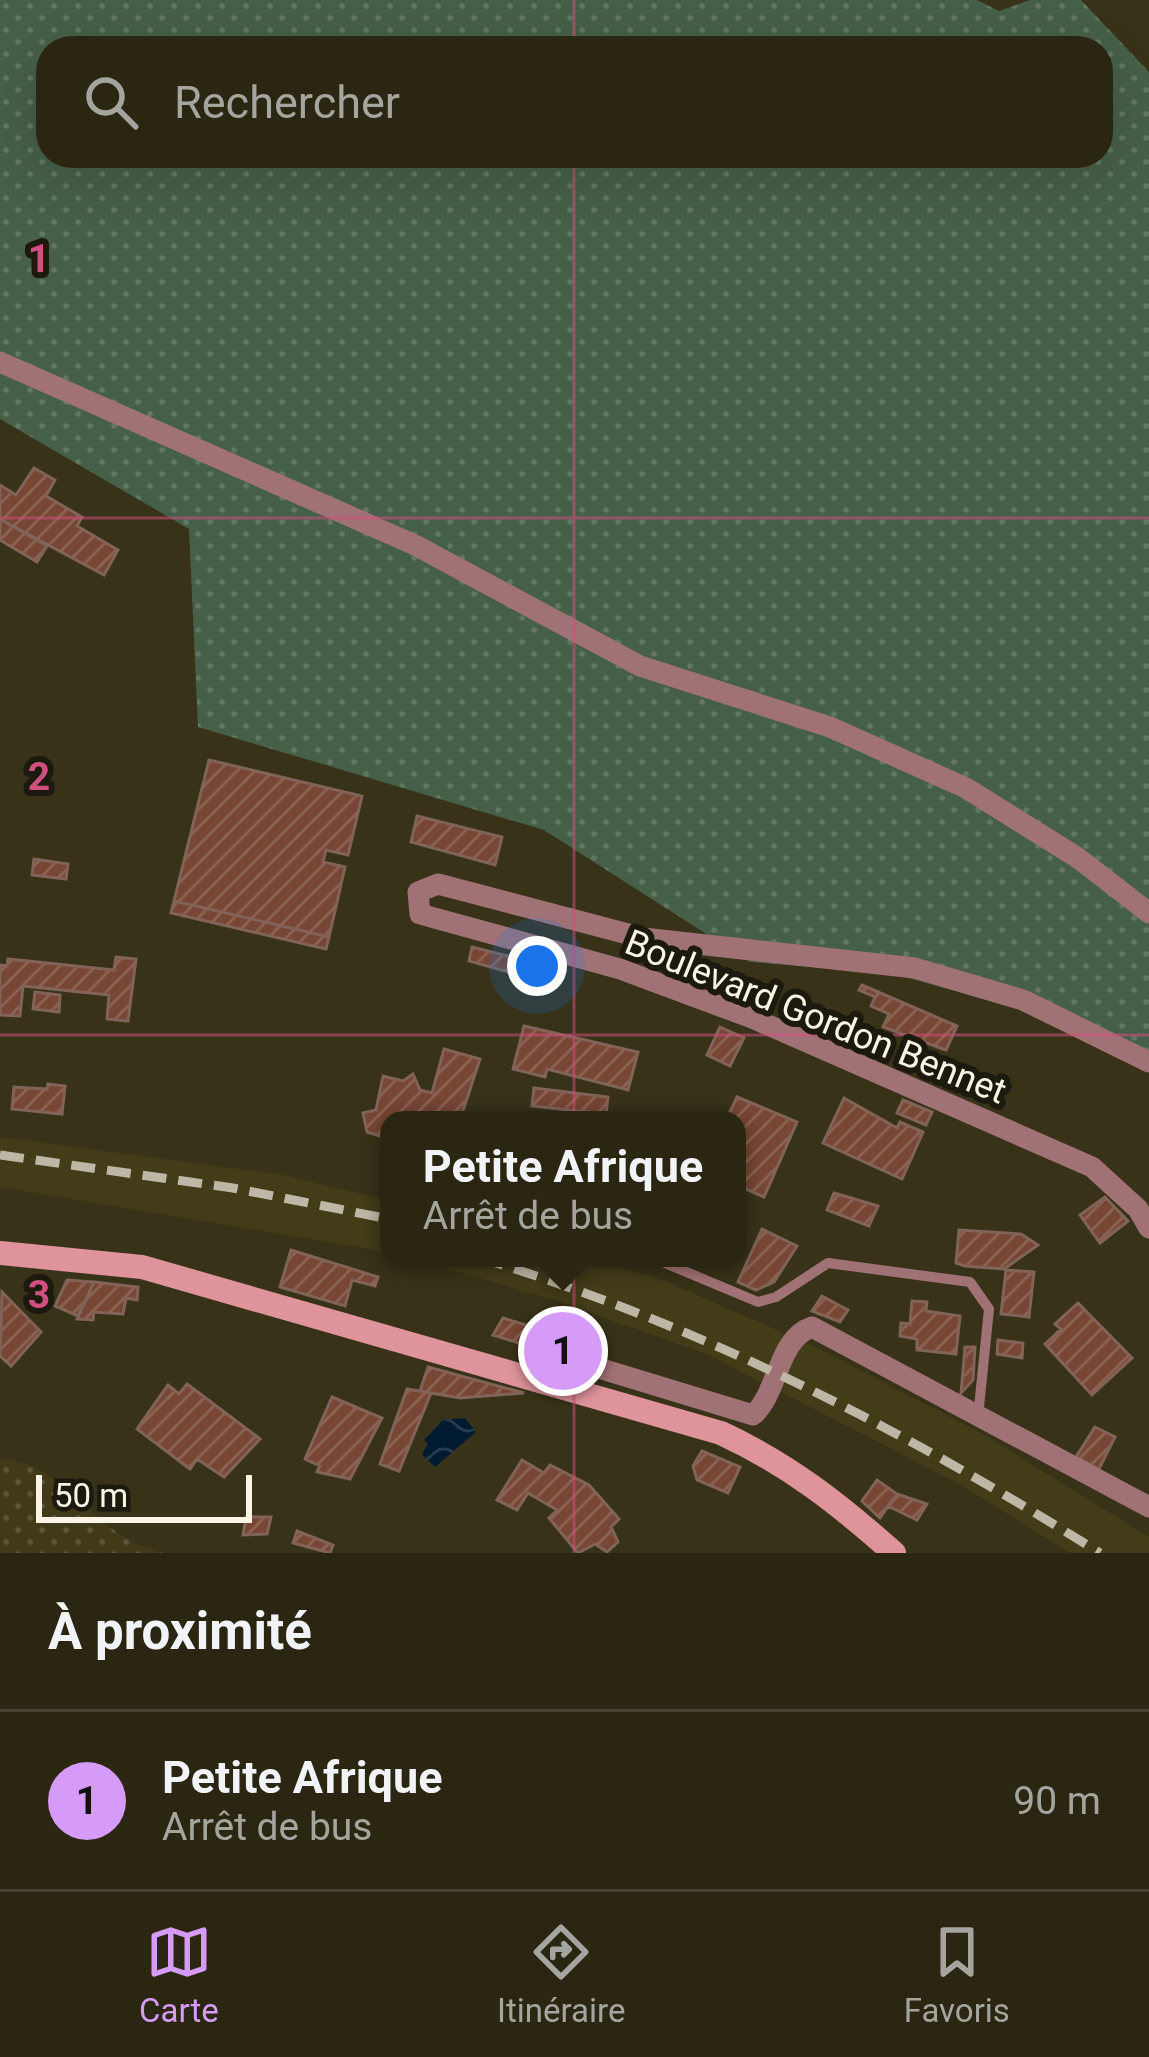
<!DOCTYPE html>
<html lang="fr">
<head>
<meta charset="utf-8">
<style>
	body { margin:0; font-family:Roboto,sans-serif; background:#363220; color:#f1f3f6 }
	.scale { position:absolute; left:36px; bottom:30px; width:216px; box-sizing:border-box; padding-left:12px; border:6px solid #f8f5e5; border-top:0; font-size:33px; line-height:42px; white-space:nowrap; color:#f8f5e5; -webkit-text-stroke:9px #1c1a0f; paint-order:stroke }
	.you { position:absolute; left:537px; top:966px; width:42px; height:42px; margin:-30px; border:9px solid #fff; border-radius:50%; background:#1a73e8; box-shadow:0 0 0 18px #1a73e833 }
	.badge { display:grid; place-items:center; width:78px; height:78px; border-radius:50%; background:#d69bf9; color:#111; font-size:39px; font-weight:700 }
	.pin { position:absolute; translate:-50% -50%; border:6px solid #fff; box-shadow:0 3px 12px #0006 }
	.popup { position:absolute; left:380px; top:1111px; width:366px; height:156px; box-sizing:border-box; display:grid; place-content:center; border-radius:24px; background:#2a2612; filter:drop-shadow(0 3px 9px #0005); font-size:39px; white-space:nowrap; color:#a5a59f }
	.popup b { font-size:45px; color:#f1f3f6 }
	.popup::after { content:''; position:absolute; left:50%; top:100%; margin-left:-24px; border:24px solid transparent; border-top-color:#2a2612 }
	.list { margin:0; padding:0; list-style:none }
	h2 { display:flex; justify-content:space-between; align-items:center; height:156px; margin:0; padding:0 48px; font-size:51px }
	h2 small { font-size:39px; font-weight:400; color:#a5a59f }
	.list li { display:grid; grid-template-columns:78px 1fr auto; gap:36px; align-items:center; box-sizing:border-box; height:180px; padding:0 48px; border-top:3px solid #464332 }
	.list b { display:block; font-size:45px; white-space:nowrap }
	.list p { margin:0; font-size:39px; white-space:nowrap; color:#a5a59f }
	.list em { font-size:39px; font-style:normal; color:#a5a59f }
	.icon { flex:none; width:66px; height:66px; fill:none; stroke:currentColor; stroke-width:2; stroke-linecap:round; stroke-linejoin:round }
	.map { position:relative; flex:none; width:1149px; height:1553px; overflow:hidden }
	.search { position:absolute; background:#2a2612; box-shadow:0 12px 48px #0002; left:36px; right:36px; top:36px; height:132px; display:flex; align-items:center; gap:30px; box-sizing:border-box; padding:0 42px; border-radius:36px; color:#a5a59f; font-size:45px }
	.sheet { height:336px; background:#2a2612 }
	nav { display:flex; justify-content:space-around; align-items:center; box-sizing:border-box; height:168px; border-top:3px solid #464332; background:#2a2612; font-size:33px; color:#a5a59f }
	nav a { display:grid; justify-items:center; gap:6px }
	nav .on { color:#d69bf9 }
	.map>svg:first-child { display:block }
	.built { fill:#423c19 }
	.green { fill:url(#green-dots); fill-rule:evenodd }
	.sand { fill:url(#sand-dots) }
	.water { fill:url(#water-waves) }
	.building { fill:url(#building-hatch); stroke:#816358; stroke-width:3 }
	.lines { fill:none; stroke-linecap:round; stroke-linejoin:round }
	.service { stroke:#a17275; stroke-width:10 }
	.minor { stroke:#a17275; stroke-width:21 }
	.secondary { stroke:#df949b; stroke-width:24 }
	.rail { stroke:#bcb8a5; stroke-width:9; stroke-dasharray:24 12; stroke-linecap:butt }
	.grid { fill:none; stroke:#d04f7e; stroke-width:3; stroke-opacity:0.55 }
	.labels { text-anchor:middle; stroke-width:12; stroke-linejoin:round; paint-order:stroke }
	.street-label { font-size:36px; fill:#f8f5e5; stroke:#1c1a0f }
	.grid-label { font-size:39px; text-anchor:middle; font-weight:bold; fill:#d04f7e; stroke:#1c1a0f; stroke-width:12; stroke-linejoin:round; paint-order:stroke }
</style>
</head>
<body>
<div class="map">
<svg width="1149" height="1553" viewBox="0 0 1149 1553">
	<defs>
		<pattern id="green-dots" width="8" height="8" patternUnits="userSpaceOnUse" patternTransform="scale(3)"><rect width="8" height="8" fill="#465f48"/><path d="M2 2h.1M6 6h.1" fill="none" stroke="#617762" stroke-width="1.8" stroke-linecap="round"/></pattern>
		<pattern id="sand-dots" width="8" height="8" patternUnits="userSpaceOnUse" patternTransform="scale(3)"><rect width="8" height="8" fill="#423919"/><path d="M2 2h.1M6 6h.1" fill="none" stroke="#5e563a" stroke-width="1.8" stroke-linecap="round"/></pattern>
		<pattern id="water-waves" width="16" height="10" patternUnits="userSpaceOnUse" patternTransform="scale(3)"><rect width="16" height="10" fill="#001a32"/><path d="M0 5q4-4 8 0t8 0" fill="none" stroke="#263c50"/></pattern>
		<pattern id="building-hatch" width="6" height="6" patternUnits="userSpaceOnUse" patternTransform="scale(3)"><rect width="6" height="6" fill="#774634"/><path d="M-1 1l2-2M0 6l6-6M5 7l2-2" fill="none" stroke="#8b6151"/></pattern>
	</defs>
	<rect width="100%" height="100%" fill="#383218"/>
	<path class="built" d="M0,1137L284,1175L389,1201V1252L0,1187Z
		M411,1258H591L665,1281L818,1348L981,1433L1149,1537V1553H1070L963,1486L709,1355L561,1302Z"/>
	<path class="green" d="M0,0H977L999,11L1030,0H1081L1149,72V1071L1019,1009L894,974L750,962L544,830L198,727L189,529L0,419ZM48,48H1101V156H48Z"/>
	<path class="sand" d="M0,1459C52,1459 87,1515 127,1539C137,1546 151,1549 163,1553H0Z"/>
	<path class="water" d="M465,1418L476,1432L435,1467L422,1454L428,1444L424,1440L443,1420Z"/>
	<path class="building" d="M34,468L55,480L46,496L82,517L77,526L118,550L104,575L0,519V485L16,495Z
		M0,519L47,546L37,562L0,540Z
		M209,760L362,796L348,855L326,850L323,862L345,867L329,937L174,901Z
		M417,816L502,837L495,865L411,842Z
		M34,859L68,864L66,879L32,875Z
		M174,901L329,937L326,949L171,913Z
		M472,947L512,957L508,972L469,961Z
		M116,957L136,959L128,1021L107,1019L109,995L23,986L20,1016L0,1015V965L7,966L8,959L114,970Z
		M862,985L957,1026L946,1050L883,1027L889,1014L871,1006L875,997L859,990Z
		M35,992L60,995L59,1012L33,1009Z
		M524,1026L638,1052L628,1090L547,1069L545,1077L513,1069Z
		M720,1027L744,1038L730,1066L707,1055Z
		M444,1049L480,1059L460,1120H389V1139L367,1132L363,1113L376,1110L383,1076L403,1081L413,1074L420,1090L432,1093Z
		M48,1084L65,1086L62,1114L12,1109L14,1087L47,1089Z
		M534,1088L608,1097L606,1114L532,1106Z
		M737,1097L797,1122L764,1197L737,1185V1120H726Z
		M844,1098L897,1128L900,1122L923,1132L902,1179L823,1143Z
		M903,1100L932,1112L926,1125L897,1113Z
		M834,1193L878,1206L869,1226L827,1210Z
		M1105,1197L1128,1221L1100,1243L1080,1215Z
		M762,1229L797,1246L774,1282L756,1290L738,1282Z
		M959,1230L1021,1234L1038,1245L1004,1269L965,1266L956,1263Z
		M291,1250L378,1277L375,1286L352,1280L345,1306L280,1287Z
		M1006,1270L1034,1272L1029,1317L1001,1314Z
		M67,1280L94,1282L78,1316L55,1306Z
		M94,1282L138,1287L137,1300L126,1298L123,1314L94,1312L93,1320L77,1319Z
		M2,1292L41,1332L11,1366L0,1356Z
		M822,1296L848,1310L840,1322L812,1311Z
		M912,1301L927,1302L926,1311L960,1316L956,1354L917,1350V1339L900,1336L901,1323L910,1324Z
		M1078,1303L1132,1358L1092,1395L1045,1344L1061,1329L1055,1324Z
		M503,1318L536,1328L529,1346L493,1335Z
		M998,1340L1023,1343L1022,1358L997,1354Z
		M965,1347H975L973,1380L961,1393Z
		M428,1367L524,1393L460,1398L420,1391Z
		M187,1384L260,1439L224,1477L197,1459L190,1469L137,1429L168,1385L179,1394Z
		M407,1389L431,1393L399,1471L380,1464Z
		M332,1397L382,1418L350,1479L317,1472L320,1466L305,1459Z
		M1095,1427L1115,1437L1099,1469L1076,1457Z
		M702,1451L740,1467L728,1493L697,1480L693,1466Z
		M522,1460L544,1473L550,1465L589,1485L619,1519L611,1527L618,1542L607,1552L595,1544L578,1553L549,1518L557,1510L528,1493L517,1510L497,1500Z
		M877,1480L897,1494L880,1518L862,1501Z
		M897,1494L927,1504L917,1520L888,1506Z
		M246,1517H271L267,1534L243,1535Z
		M297,1531L333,1545L330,1553L293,1543Z"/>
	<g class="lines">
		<path class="service" d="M653,1258L758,1302L776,1297L828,1263L970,1282L989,1309L978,1417"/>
		<path class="minor" d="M0,362L415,545L640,666L830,727L966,788L1078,858L1149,913
			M1149,1062L1023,1000L915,968L643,938L438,884L418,892L420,914L620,969L752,1018L1092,1167L1138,1209L1149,1228
			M573,1387L592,1366L753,1415C779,1392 777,1339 812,1327L1149,1507"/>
		<path class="secondary" d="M0,1253L142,1267L721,1433C788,1464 839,1504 894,1553"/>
		<path class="rail" d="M0,1155L233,1188L389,1219
			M480,1258C703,1326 903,1429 1100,1553"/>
	</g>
	<path class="grid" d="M574,0V48M574,156V1553M0,518H1149M0,1035H1149"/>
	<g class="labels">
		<g class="street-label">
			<text transform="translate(816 1016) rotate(22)" y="13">Boulevard Gordon Bennet</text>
		</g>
	</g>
	<g class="grid-label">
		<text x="39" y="272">1</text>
		<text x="39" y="790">2</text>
		<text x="39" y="1308">3</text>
	</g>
</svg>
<div class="scale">50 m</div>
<div class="you"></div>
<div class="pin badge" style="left:563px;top:1351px">1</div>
<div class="popup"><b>Petite Afrique</b>Arrêt de bus</div>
<div class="search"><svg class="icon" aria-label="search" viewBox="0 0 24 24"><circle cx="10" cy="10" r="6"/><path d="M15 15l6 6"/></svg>Rechercher</div>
</div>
<section class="sheet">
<h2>À proximité<small></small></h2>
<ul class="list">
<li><span class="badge">1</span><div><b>Petite Afrique</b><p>Arrêt de bus</p></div><em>90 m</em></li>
</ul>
</section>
<nav>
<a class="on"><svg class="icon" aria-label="map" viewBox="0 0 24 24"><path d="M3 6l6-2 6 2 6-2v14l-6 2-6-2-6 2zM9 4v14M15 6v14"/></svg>Carte</a>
<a><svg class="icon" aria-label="directions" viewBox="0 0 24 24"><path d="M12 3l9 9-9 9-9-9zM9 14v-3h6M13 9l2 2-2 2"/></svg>Itinéraire</a>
<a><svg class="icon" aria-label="saved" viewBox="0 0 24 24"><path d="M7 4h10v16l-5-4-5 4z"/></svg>Favoris</a>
</nav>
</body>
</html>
